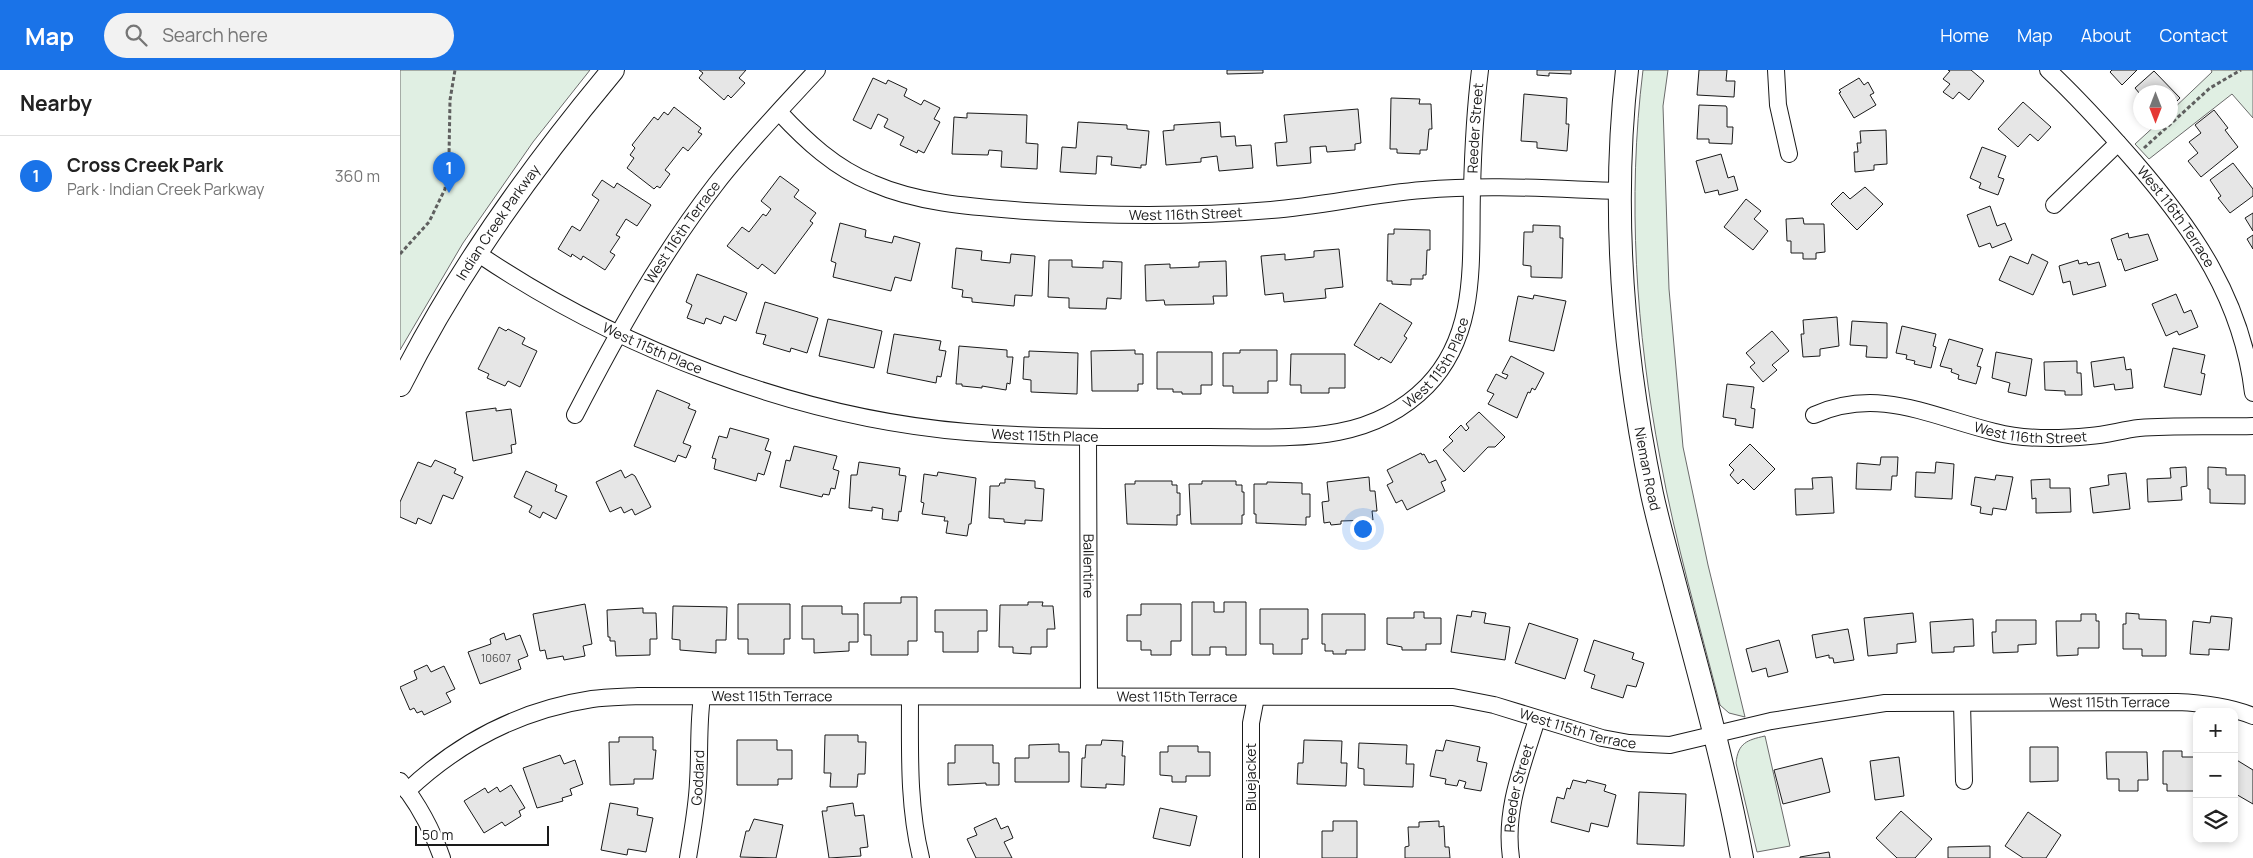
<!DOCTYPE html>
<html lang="en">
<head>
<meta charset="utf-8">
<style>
	body { margin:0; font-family:Manrope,sans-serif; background:#f2f2f2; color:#222 }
	.controls { position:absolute; right:15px; bottom:15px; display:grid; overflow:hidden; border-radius:10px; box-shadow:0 2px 8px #0003 }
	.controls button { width:45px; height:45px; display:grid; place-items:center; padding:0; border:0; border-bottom:1px solid #e0e0e0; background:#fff; color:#222; font:25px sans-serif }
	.compass { position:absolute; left:1733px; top:15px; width:45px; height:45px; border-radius:50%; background:#fff; box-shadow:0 2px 8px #0003; rotate:180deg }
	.scale { position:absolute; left:15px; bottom:12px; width:134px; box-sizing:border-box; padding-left:5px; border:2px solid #1a1a1a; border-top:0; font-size:14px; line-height:18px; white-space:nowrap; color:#1a1a1a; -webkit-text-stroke:4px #fff; paint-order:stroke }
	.you { position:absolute; left:962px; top:458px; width:18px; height:18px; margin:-12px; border:4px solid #fff; border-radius:50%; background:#1a73e8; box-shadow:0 0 0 8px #1a73e833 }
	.badge { display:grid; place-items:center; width:32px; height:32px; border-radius:50%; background:#1a73e8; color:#fff; font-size:16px; font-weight:700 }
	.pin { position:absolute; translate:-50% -41px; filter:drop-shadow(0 1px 2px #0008) }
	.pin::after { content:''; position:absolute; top:26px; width:18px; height:15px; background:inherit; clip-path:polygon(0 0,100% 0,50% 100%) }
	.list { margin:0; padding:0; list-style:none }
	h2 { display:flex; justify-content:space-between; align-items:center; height:65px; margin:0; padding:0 20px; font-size:21px }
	h2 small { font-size:16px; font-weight:400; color:#767676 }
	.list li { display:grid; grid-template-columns:32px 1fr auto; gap:15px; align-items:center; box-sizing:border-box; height:80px; padding:0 20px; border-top:1px solid #e0e0e0 }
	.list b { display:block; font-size:19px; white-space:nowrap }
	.list p { margin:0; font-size:16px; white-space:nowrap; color:#767676 }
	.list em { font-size:16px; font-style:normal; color:#767676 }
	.icon { flex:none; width:28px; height:28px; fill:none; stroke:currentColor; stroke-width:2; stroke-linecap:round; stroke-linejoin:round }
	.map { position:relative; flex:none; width:1853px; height:788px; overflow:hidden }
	header { display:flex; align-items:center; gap:30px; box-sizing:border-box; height:70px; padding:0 25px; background:#1a73e8; color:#fff }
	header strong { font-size:24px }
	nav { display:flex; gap:28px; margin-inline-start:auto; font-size:18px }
	.search { width:350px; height:45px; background:#f2f2f2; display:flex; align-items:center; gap:12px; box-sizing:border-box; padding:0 18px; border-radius:28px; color:#767676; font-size:19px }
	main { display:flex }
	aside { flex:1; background:#fff }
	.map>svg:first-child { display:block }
	.green { fill:#e0efe3; stroke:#6a6a6a }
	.building { fill:#e6e6e6; stroke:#1a1a1a }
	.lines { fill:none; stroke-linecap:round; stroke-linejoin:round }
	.street-casing { stroke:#1a1a1a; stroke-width:18 }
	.secondary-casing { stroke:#1a1a1a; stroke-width:24 }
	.path { stroke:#5f5f5f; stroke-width:3; stroke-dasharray:4 2.5; stroke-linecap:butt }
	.street { stroke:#fff; stroke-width:16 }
	.secondary { stroke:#fff; stroke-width:22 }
	.labels { text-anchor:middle; stroke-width:4; stroke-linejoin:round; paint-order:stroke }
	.number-label { font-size:11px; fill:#4d4d4d }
	.street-label { font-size:14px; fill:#1a1a1a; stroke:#fff }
</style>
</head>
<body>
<header>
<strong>Map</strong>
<div class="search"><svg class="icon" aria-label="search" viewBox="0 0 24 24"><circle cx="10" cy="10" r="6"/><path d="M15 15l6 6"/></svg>Search here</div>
<nav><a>Home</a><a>Map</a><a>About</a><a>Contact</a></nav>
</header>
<main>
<aside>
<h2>Nearby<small></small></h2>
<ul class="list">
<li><span class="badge">1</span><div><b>Cross Creek Park</b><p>Park · Indian Creek Parkway</p></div><em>360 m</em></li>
</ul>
</aside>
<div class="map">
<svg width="1853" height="788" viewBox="0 0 1853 788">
	<rect width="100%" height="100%" fill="#fff"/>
	<path class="green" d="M0,0H190L133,72L63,173L0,280Z
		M1243,0H1268L1263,36L1269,219L1283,377L1308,495L1345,647L1329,643L1320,635C1299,553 1275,471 1260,388C1236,261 1227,129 1243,0Z
		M1811,0H1853V48L1832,24L1749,89L1735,74L1758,53L1770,52L1771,41L1812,2Z
		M1365,666L1390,776L1357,782L1336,693C1338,673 1347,670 1365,666Z"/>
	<path class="building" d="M299,0H346L339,8L345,13L331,28L328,25L324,30L299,8L303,3Z
		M827,0H863V3L827,4Z
		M1137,0H1171V4L1149,3V6L1137,5Z
		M1299,0H1327L1326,11H1335L1334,27L1297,25Z
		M1548,0H1571L1584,11L1569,30L1559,22L1553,29L1543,22L1550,14L1543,9L1550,1Z
		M1712,0H1737L1722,15L1710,2Z
		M1754,1L1780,28L1770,38V22L1740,24L1735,18Z
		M473,8L486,14L488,10L507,19L504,26L521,35L524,30L540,38L534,49L540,52L524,83L518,80L517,83L500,75L504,67L484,57L488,49L478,44L471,59L453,50Z
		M1459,8L1464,15L1468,12L1474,23L1470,25L1476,35L1454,48L1439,23L1441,22L1439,20Z
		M1124,24L1167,28L1166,54H1169L1167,81L1137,78V72L1121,71Z
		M991,28L1020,29L1019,34H1031L1032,59H1029L1027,80H1020V84L997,83V79H990Z
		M1623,32L1651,57L1638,71L1630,64L1618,77L1598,59Z
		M1299,35L1326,36L1327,38V57H1333L1332,74L1309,73V69H1297Z
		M274,37L301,58L298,62L302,64L288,81L283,77L265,100L270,104L260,118L257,116L254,119L227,98L234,88L230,85L235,78L232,75L254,47L258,50L264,42L268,45Z
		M958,39L961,73L955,74V80L927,82L926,76L910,77L911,93L877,96L875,73L887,72L884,45Z
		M1814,40L1828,58L1825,60L1838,77L1801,107L1788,91L1798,83L1789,72L1801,63L1795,55Z
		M567,43L627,45L626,73L638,74L637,99L601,97L602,81L589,80L588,85L552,84L554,47L567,48Z
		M678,52L727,55V59L749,61L746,95H741V98L711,95L712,87L697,86L696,104L660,102L662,77L676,78Z
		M820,52L821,67L835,66L836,76L851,75L853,98L819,101L817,86L801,88V92L766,95L763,61L774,60V55Z
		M1486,60L1487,94L1474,95V100L1455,102L1454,82H1458L1457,73H1461L1460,61Z
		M1582,77L1606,86L1598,107L1604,109L1598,125L1579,118L1581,113L1570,108Z
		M1321,84L1328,108L1334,106L1338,120L1319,125L1318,120L1305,123L1296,91Z
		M1833,93L1853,119V126L1830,143L1818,128L1821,126L1810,110Z
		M380,106L399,120L394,127L416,143L410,151L413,153L375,204L362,194L358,199L327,176L342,157L349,162L363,144L366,146L371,139L361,131Z
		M202,110L214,118L217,113L251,135L237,156L226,149L216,165L220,167L210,182L215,185L205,200L183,186L181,190L172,184L171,187L158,179L172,156L180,161L199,130L192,125Z
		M1465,117L1483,134L1457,160L1431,134L1443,122L1450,129Z
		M1346,129L1361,141L1354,149L1368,161L1353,180L1324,157Z
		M1590,136L1597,156L1605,153L1612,170L1592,178L1590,173L1579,177L1567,145Z
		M1853,143V161L1845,148Z
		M1403,148L1404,154H1424L1425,182L1416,183V189H1403V183H1391V171H1387L1386,149Z
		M440,153L466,160L465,167L492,173L494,166L520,173L511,211L495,207L491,221L433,207L436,193L431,191Z
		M1133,155L1160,156V168H1163L1162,208L1131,207V196L1123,195L1124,162H1133Z
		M994,159L1030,160V180H1027L1026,205H1023V209H1011V215L992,214V211H987L988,164H994Z
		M1728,163L1729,168L1748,164L1758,190L1725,201L1721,189L1718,190L1711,169Z
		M1853,165V179L1847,169Z
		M556,178L582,181L581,190L610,193L611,184L635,186L632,226L615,225L614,236L572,232V228L562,227L563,220L552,218Z
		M939,179L943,217L925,219L926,228L884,232L883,223L865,225L861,186L885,184V190L914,187V181Z
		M1632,184L1648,192L1633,225L1599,210L1610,186L1628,194Z
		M649,190H672V197L703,198V191L722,192L721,229L707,228L706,239L669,238V228L648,227Z
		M1678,190L1679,194L1687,192L1688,195L1699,192L1706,216L1673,225L1670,211L1663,213L1659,196Z
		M826,191L827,226H813L814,234L765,235L764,230L746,231L745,195L770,194V198L799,197V192Z
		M297,204L347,223L336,251L324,246L321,254L306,248L304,254L287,248L292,235L286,232Z
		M1776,224L1784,243L1791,240L1798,257L1779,265L1777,261L1766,266L1752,234Z
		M1134,225L1166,231L1154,281L1109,271L1118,226L1133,229Z
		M365,232L418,248L407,283L391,278L390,282L363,274L366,265L356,263Z
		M980,233L1012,253L1004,266L1007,268L991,293L981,287L979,290L954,275Z
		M1437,247L1439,276L1420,279V286L1403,287L1401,264H1404L1403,250Z
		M428,249L482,261L474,298L419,286Z
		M1452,251L1487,253V288L1466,287L1467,276L1450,275Z
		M1502,256L1536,264L1533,276L1536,277L1531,298L1514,294L1515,291L1506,289L1507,285L1496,283Z
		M99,257L106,261L108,259L125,268L122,274L137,281L120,317L108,311L105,316L87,308L89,304L78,299Z
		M1372,261L1389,281L1372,295L1377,300L1363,312L1350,297L1355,293L1346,283Z
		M494,264L541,271L539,280L546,281L541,307L537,306L536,313L487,303Z
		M1549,269L1583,279L1577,296L1581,297L1576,314L1558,309L1559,305L1551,302L1552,299L1540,296Z
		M559,276L607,280V287H613L610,314L607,313L606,320L582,316V318L562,316V314H556Z
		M1773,278L1805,285L1801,303L1805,304L1801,325L1764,317Z
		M735,280V284H743V314H738V321H692L691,281Z
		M840,280H877V311H868V323H833V316H823V283H840Z
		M629,281L678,283L677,324L631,322V310L623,309L624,287H629Z
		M757,282H812V315H801V324H782V322H773V319H757Z
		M1596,282L1632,289L1626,326L1608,322L1610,313L1592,308Z
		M891,284H945V318H929V323H901V315H890Z
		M1111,286L1144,303L1135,320L1132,318L1130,323L1128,322L1117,348L1088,334L1094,324L1087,321L1096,304L1106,309L1108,305L1102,303Z
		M1724,287L1726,300L1731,299L1733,318L1715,320L1714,314L1694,317L1691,292Z
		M1677,291V303H1681L1682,325H1665V321L1645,320L1644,292Z
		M1327,314L1354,317L1351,338L1355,339L1353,358L1335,355L1336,349L1323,347Z
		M257,320L290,334L288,338L296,341L283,373L291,376L286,388L278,385L275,392L234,376Z
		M96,338V341L111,339L116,374L111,375L112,383L73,391L66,342Z
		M1079,342L1105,367L1095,377H1088L1064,402L1043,380L1053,371L1049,367L1061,355L1066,361L1069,358L1066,354Z
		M330,358L369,369L365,380L371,382L364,405L358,403L356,411L314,399L316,389L312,388L319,366L327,368Z
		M1350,374L1375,399L1354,420L1343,409L1338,414L1330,405L1334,400L1329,395Z
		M394,376L437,386L433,399L439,401L435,419L431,418L429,425L423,424L422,427L380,417L386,390L390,391Z
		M1021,383L1022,385L1024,384L1029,393L1036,390L1046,410L1041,412L1045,421L1007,440L1002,430L996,433L987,415L993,412L987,400Z
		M1481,387H1498L1497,406H1492L1491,420L1456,419L1457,393L1480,395Z
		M35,390L56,399L54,403L63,407L53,429L43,425L31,454L18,448L16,454L0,447V432L18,392L31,397Z
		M459,392L500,398L499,405L506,406L501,442L499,441L498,451L482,449L483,439L472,437V441L449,438L451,405H457Z
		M1536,392L1554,394L1552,429L1515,427L1516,402L1535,403Z
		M1786,397L1787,416L1781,417L1782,430L1748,432L1747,409L1771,408L1770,398Z
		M1808,397L1826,398V405H1845V434L1810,433V419H1808Z
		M221,400L225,408L232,404L235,406L251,437L235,445L232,439L224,443L221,437L210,442L196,412Z
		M126,401L157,415L155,421L167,426L156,449L143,442L140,448L129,442L132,436L114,427Z
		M538,402L576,408L571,454H569L567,466L546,463L548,451H544L545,447L522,444L524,433L521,432L524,404L537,406Z
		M1726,403L1730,439L1693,443L1690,418L1709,415L1708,405Z
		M1596,405L1613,407L1606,440L1593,438L1592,445L1580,443L1581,437L1571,435L1575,407L1595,410Z
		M969,407L970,421H975L977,441H972L973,450L941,451V454L931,455L930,452L924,453L922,432L929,431L927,412Z
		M1432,407L1434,443L1396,445L1395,419H1413L1412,408Z
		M605,409L635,411V418L644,419L642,451L625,450V454L604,452V449L589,448L590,416H599L600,413H605Z
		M1650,409V418H1670L1671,442L1636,443V428L1632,429L1631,410Z
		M735,411H772V415H777V423H780V445H777V455L727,454L725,414H735Z
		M802,411H836V415H842V422H844V445H842V454H791L789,414H802Z
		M867,412L902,413V424H910V447H906V455L856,453V444H854V414H867Z
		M501,527H517V571H508V585H471V565H464V533H501Z
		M628,532H643L642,536H653L655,559H647V577H631V584L613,583V577H599L600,535H628Z
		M792,532H814V542H824V532H846V585H826V577H810V585H792Z
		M185,534L192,574L183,576L185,586L164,590L163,586L147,589L145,580L140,581L133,544Z
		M338,534H390V569H384V584H348V569H338Z
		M741,534H781V571H771V585H751V580H741V571H727V545H741Z
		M273,536L327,537L326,570H316V583L280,580V570L272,569Z
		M402,536H442V544H458V572H449V581L414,583V569H402Z
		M243,538V543H256L257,569H250V585L216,586L215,571H210V567H208L207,540Z
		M860,539H908V569H902V584H873V574H860Z
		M535,540H587V561H578V582H543V562H535Z
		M1072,541L1086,543L1084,553L1110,557L1105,590L1051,582L1057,545L1071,547Z
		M1014,542H1024V548H1041V574H1026V580H1002V577L987,574V548H1014Z
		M1513,543L1516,572L1497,574V583L1468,586L1464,548Z
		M1726,543L1739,544V549L1766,550V586H1742V579H1723V554H1726Z
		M922,544H965V580H946V584H933V581H925V574H922Z
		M1681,544H1696V551H1699V578H1678V585L1657,586L1656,551H1681Z
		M1811,546L1832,548L1829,580L1809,579V585L1790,584L1793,551L1810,553Z
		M1573,549L1574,576L1554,577V582L1532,583L1530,552Z
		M1596,550H1636V574L1618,575V582L1593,583L1592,562H1596Z
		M1129,553L1178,569L1165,609L1115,593Z
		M1448,559L1454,590L1434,593L1433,588H1429V585L1416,588L1412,565Z
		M104,563L106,570L120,565L128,586L118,590L121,599L80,614L68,582L91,574L90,569Z
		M1194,570L1234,583L1232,589L1244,593L1236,617L1227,615L1223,628L1191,618L1195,605L1184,601Z
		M1379,570L1388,602L1368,607L1366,598L1352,602L1346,579Z
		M27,595L31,602L44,596L55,619L46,623L51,632L24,645L22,641L17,643L14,638L10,640L0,617L17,609L14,601Z
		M425,665H458V672H466L465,704H458L457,717H430L431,703H424Z
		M219,667H253V680H256L253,709H234V714L210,715L209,672H219Z
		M337,670H377V680H392V709H378V715H337Z
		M702,670L723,671L722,686H725L724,715L706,714V718L681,717L682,688H685L686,675H701Z
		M904,670L942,671L941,693H947L946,716L897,714L898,693H903Z
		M1046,670L1080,677L1077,691L1087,693L1081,721L1064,718L1066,712L1059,710L1057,716L1045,714L1046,709L1030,706L1036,680L1043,681Z
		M959,673L1007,675L1006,694H1014L1013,717L964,715V699L958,698Z
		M659,674V682H669V712H615V688H629V675Z
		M555,675H593V693H599V715H586V713L548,715V693H555Z
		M768,676H798V682H810V706H786V712H772V706L760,705V682H768Z
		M1630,677H1658V711L1630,712Z
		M1763,681H1782V687H1797V714H1794V721H1767V714H1763Z
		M1706,682H1747L1748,710H1738V721H1719V709H1707Z
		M160,685L164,694L175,690L183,714L170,719L172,725L162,728L163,731L137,738L123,698Z
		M1499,687L1504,726L1475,730L1470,691Z
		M1422,688L1430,722L1383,734L1374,700Z
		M1835,689L1853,700V734L1834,723Z
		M1173,710L1186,713L1187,710L1206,715L1204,721L1216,725L1208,757L1191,753L1189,762L1151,752L1157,727L1164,729L1167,718L1170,719Z
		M111,715L125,738L119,741L121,746L105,756L102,752L84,763L64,731L85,718L88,723L97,717L100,722Z
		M1239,722L1286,724L1284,776L1237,774Z
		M210,733L238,738L237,745L253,748L246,782L228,779L227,785L201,780Z
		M453,733L455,746L464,745L468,777L460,778L461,786L429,788L422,741H427V737Z
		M760,738L797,746L790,776L753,768Z
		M1501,741L1532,769L1515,788H1497L1476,768Z
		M1628,742L1661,765L1646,788H1623L1605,776Z
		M596,748L601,759L608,756L613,768L604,772L612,788H576L567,769L577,765L574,758Z
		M354,749L383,755L376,788L340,787L346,761H349Z
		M933,751H957V788H922V761H933Z
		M1039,751V757L1044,756L1045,777H1049L1050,788H1005V777L1009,776L1008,757H1019V752Z
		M1590,776V788H1548V777Z
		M1429,782L1430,788H1400V787Z"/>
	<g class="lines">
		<g class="street-casing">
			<g id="street">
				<path d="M1376,0L1378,35L1389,84"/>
				<path id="s1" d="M1648,0C1679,29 1706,59 1734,91C1794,160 1842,230 1853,323"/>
				<path id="s2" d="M379,42C406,71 435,98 472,113C520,134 574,137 626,141C708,146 789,147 871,140C922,136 972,124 1023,120C1088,114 1154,119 1220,121"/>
				<path d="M1654,135L1718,73"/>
				<path id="s3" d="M77,183C217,278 397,348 567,362C645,368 723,367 800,367C881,366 965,379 1027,316C1079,263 1070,188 1072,120C1073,80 1075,40 1080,0"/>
				<path id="s4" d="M175,345C217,264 260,186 316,114C347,74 383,37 417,0"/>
				<path id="s5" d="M1414,345C1479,316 1532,347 1595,362C1625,370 1659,369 1690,366C1706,365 1722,360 1739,358C1776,355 1815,357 1853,356"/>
				<path id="s6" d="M688,367L689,626"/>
				<path d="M510,627C510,682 508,735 521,788"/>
				<path d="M1562,633L1564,711"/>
				<path d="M0,711C19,735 32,759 42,788"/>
				<path id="s7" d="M7,721C60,671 120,640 192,629C207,627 223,627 238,626L1053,627L1094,635L1202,668L1229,673L1270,675L1371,651L1485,633L1777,632C1804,633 1828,636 1853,646"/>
				<path id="s8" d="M288,788C292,763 297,737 298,712C300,683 298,655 302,627"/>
				<path d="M851,788V653L856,627"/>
				<path id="s9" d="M1111,788C1104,739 1123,695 1137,649"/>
			</g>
		</g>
		<g class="secondary-casing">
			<g id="secondary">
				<path id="s10" d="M1227,0C1211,141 1223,285 1252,424C1259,456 1268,487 1276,518C1300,608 1325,697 1342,788"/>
				<path id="s11" d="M0,315C57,201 132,97 213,0"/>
			</g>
		</g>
		<path class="path" d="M1744,78L1810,18L1841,0
			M0,184L29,152L45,119L49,86L50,30L55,0"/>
		<use href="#street" class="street"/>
		<use href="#secondary" class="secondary"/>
	</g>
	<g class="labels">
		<g class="number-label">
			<text x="96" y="592">10607</text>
		</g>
		<g class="street-label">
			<text dy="5" stroke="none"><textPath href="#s3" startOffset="1269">Reeder Street</textPath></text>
			<text dy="5" stroke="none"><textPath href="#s2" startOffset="435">West 116th Street</textPath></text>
			<text dy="5" stroke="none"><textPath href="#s1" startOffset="195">West 116th Terrace</textPath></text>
			<text dy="5" stroke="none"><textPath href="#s11" startOffset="190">Indian Creek Parkway</textPath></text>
			<text dy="5" stroke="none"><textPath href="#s4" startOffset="212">West 116th Terrace</textPath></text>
			<text dy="5" stroke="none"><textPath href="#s3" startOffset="200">West 115th Place</textPath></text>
			<text dy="5" stroke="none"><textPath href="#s3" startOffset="1025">West 115th Place</textPath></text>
			<text dy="5" stroke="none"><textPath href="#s5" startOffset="222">West 116th Street</textPath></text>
			<text dy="5" stroke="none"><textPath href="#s3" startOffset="605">West 115th Place</textPath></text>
			<text dy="5" stroke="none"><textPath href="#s10" startOffset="401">Nieman Road</textPath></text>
			<text dy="5" stroke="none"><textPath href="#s6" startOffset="129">Ballentine</textPath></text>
			<text dy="5" stroke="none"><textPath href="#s7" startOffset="795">West 115th Terrace</textPath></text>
			<text dy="5" stroke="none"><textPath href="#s7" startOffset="390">West 115th Terrace</textPath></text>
			<text dy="5" stroke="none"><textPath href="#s7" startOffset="1738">West 115th Terrace</textPath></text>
			<text dy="5" stroke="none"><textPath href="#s7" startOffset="1200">West 115th Terrace</textPath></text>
			<text transform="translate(851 707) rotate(-90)" y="5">Bluejacket</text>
			<text dy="5" stroke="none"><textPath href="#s8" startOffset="81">Goddard</textPath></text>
			<text dy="5" stroke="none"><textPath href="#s9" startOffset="71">Reeder Street</textPath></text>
		</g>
	</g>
</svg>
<div class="controls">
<button>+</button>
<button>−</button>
<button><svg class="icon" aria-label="layers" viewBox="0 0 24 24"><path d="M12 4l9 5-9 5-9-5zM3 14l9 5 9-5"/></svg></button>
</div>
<svg class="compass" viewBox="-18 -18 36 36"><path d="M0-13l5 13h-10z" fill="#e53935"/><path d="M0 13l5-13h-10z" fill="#767676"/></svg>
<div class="scale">50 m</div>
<div class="you"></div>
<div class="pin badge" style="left:49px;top:123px">1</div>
</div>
</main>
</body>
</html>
